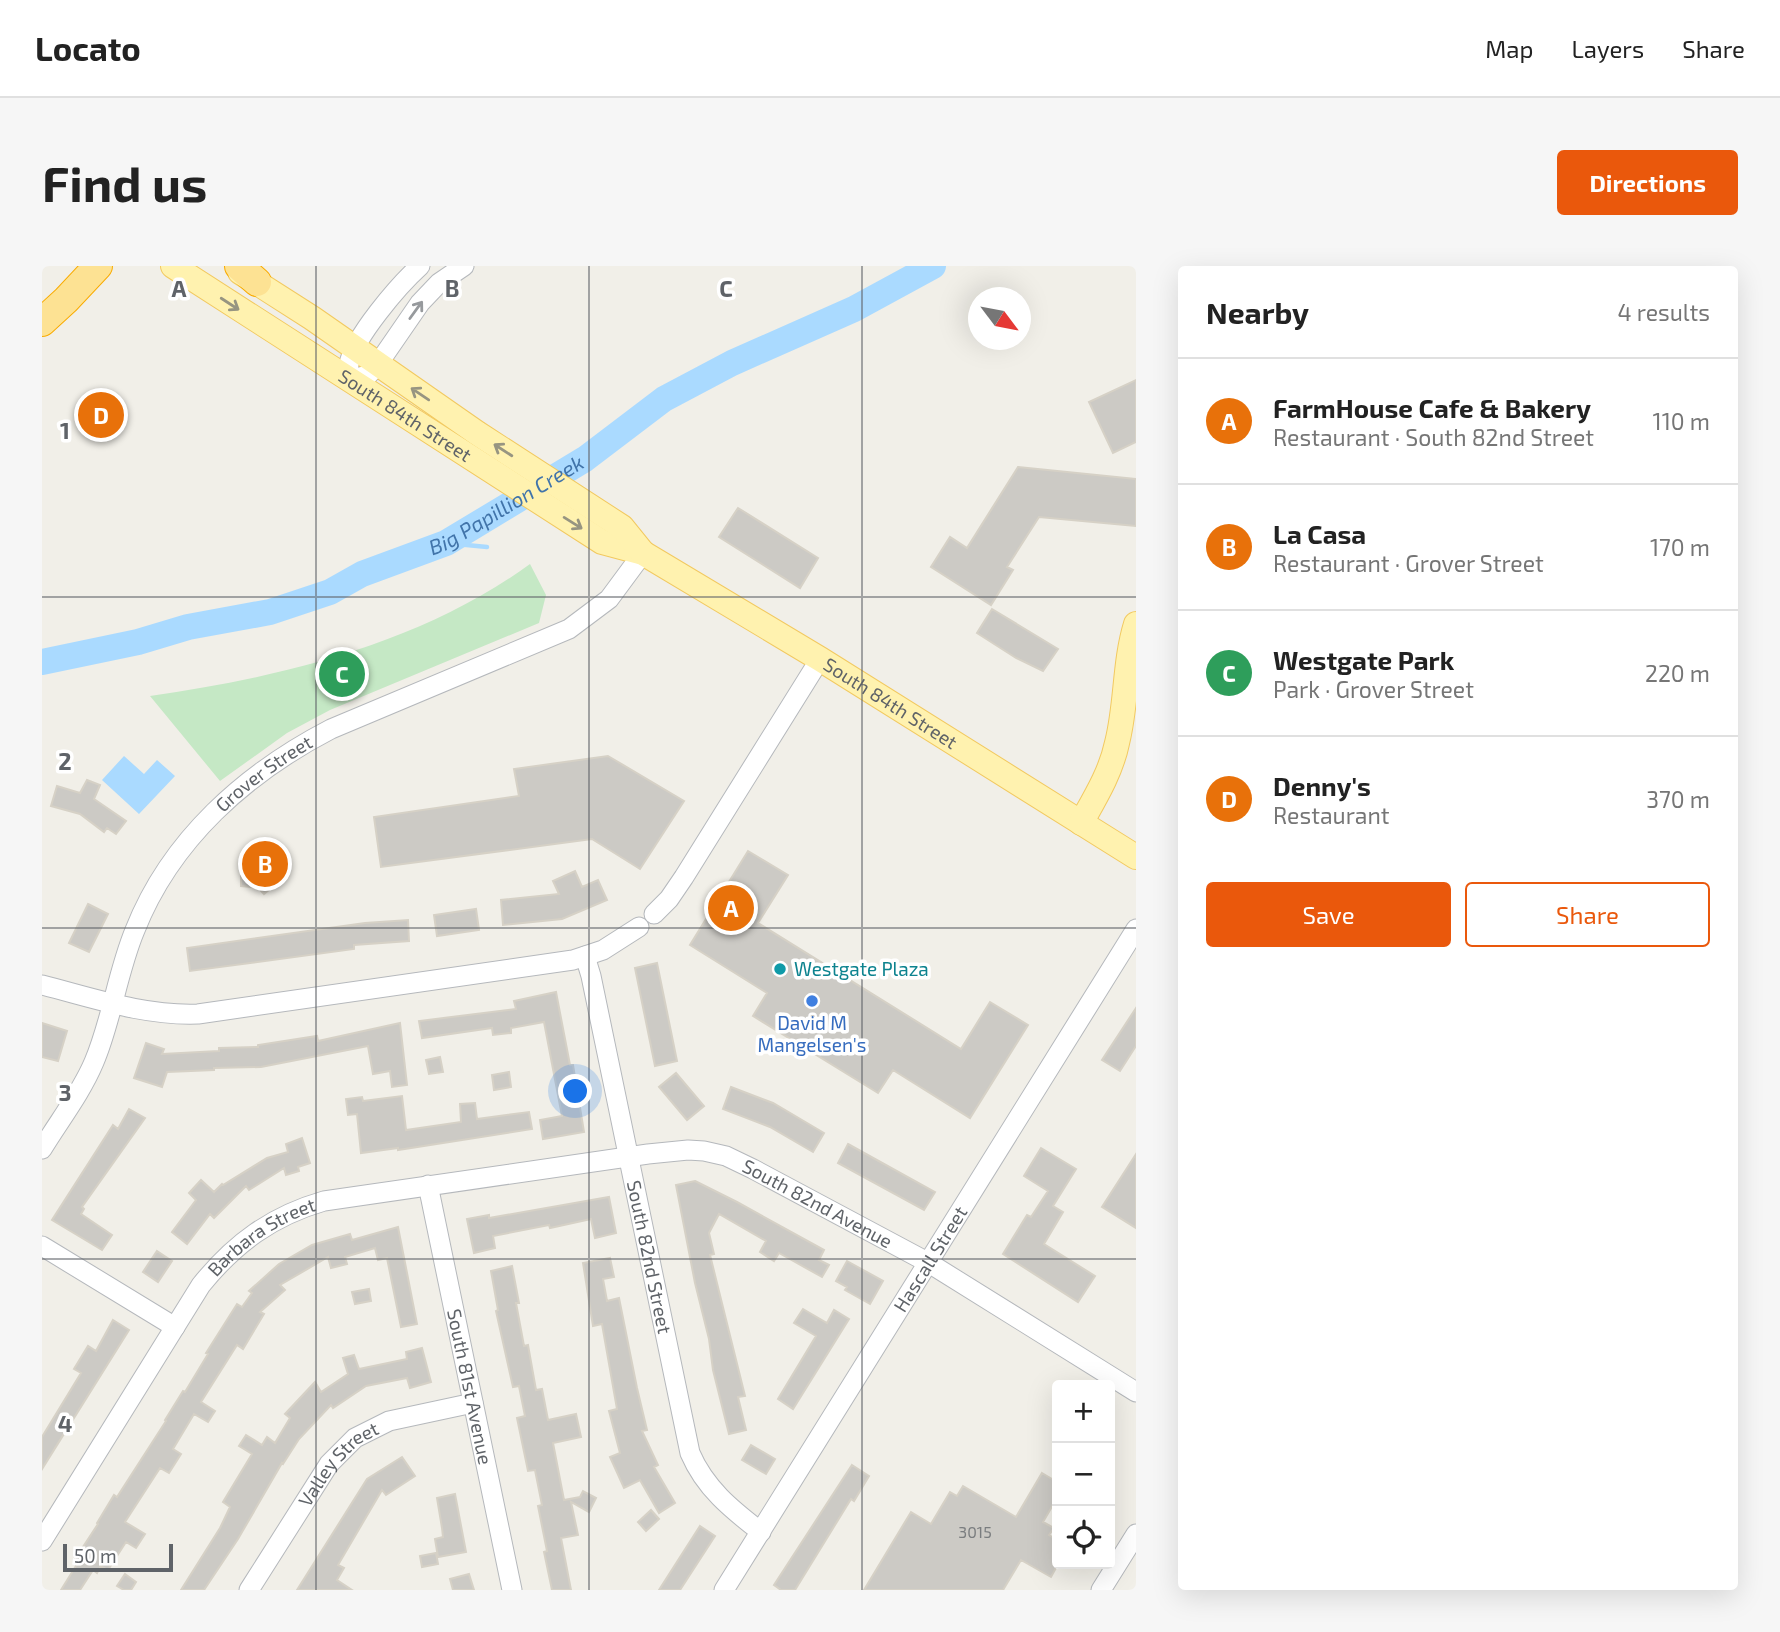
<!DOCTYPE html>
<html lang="en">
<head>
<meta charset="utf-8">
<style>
	body { margin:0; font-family:"Exo 2",sans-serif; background:#f6f6f6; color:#222 }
	.controls { position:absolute; right:21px; bottom:21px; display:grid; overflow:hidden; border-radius:7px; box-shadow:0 7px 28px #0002 }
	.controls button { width:63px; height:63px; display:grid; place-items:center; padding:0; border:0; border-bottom:2px solid #e0e0e0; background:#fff; color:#222; font:35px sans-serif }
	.compass { position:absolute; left:926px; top:21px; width:63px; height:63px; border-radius:50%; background:#fff; box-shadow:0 7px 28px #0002; rotate:122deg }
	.scale { position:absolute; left:21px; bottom:18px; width:110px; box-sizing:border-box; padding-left:7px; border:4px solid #5f6368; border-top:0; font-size:19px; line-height:24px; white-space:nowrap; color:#5f6368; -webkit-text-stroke:5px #fff; paint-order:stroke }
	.you { position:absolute; left:534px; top:826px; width:24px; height:24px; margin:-18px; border:5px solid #fff; border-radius:50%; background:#1a73e8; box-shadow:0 0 0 10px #1a73e833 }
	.badge { display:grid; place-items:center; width:46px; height:46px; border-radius:50%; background:#ea580c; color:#fff; font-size:23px; font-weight:700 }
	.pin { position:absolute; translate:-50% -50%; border:4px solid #fff; box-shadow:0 2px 7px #0006 }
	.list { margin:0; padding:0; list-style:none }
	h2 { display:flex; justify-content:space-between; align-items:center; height:91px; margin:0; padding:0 28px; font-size:30px }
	h2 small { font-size:23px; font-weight:400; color:#767676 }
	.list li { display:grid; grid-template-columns:46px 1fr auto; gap:21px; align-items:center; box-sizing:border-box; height:126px; padding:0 28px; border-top:2px solid #e0e0e0 }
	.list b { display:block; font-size:26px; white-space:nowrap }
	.list p { margin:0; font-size:23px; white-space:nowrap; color:#767676 }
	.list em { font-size:23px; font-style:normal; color:#767676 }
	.actions { display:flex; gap:14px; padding:21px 28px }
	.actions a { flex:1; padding:16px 0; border:2px solid #ea580c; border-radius:7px; text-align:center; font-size:24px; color:#ea580c }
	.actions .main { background:#ea580c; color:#fff }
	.icon { flex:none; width:38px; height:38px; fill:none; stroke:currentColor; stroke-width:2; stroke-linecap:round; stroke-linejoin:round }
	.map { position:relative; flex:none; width:1094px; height:1324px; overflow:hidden; border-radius:7px }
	header { display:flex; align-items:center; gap:42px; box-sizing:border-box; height:98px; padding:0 35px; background:#fff; border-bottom:2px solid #e0e0e0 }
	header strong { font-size:33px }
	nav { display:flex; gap:38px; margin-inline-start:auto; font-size:24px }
	.intro { display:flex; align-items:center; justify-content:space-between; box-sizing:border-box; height:168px; padding:0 42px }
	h1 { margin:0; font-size:49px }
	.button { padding:18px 32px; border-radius:7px; background:#ea580c; color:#fff; font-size:24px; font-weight:700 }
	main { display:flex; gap:42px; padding:0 42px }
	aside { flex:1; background:#fff; border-radius:7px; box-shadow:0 7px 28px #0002 }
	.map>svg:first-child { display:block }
	.green { fill:#c5e8c5 }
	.water { fill:#aadaff }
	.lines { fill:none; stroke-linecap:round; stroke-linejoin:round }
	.stream { stroke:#aadaff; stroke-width:4.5 }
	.river { stroke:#aadaff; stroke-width:26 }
	.building { fill:#cccac5; stroke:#d6d1c6; stroke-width:2 }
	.minor-casing { stroke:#b5b8bc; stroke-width:21 }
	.major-casing { stroke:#f2c960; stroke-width:26 }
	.highway-casing { stroke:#f9ab00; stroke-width:30 }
	.minor { stroke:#fff; stroke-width:19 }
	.major { stroke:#fff2af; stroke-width:24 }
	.highway { stroke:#fde293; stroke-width:28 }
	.oneway { stroke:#979581 }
	.oneway2 { stroke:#979a9d }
	.grid { fill:none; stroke:#5f6368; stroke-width:2; stroke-opacity:0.55 }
	.culture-dot { fill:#0f9aa8; stroke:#fff; stroke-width:2.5 }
	.shop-dot { fill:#3f7fe0; stroke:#fff; stroke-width:2.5 }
	.labels { text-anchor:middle; stroke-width:7; stroke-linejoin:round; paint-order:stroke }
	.number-label { font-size:16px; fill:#7a7d7f }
	.street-label { font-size:19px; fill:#5f6368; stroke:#fff }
	.culture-label { font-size:19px; fill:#0d838f; stroke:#fff; text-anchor:start }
	.shop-label { font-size:19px; fill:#366cbe; stroke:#fff }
	.water-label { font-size:21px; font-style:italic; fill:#4174aa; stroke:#fff }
	.grid-label { font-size:23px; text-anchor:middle; font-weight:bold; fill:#5f6368; stroke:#fff; stroke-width:7; stroke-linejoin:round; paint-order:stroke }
</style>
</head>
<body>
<header>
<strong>Locato</strong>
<nav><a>Map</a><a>Layers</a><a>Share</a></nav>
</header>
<div class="intro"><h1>Find us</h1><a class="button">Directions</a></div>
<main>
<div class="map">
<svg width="1094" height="1324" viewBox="0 0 1094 1324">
	<rect width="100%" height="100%" fill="#f1efe8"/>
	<path class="green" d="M488,298L504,329L497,357L288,444L245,467L178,515L108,430C240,411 378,378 488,298Z"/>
	<path class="water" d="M82,490L102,508L115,494L133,510L97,548L60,514Z"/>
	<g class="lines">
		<path class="stream" d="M404,277L445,281"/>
		<path class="river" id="s1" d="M0,396L96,376L146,361L228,346L288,326L320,308L404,277L543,193L622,133L690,97L812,43L891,0"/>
	</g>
	<path class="building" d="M1094,114V176L1071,187L1047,136Z
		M976,201L1094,213V260L997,251L965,301L971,304L949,339L889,301L908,271L925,282Z
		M696,242L776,292L758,322L677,271Z
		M950,343L1016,383L1001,405L974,392L935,367Z
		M566,490L642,535L598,603L550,573L339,601L332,551L477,530L472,503Z
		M45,514L58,519L52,533L84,555L74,568L65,562L62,566L38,548L9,540L15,520L38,527Z
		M230,577L241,582L245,608L222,628L213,618L210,621L199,620V609L208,585L214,579L223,586Z
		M706,585L746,609L716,657L919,783L948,736L986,759L928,852L851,804L836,827L711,750L725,727L648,679Z
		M533,605L540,621L556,614L565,634L520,653L461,659L459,634L517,628L511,615Z
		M46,638L66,648L47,686L27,677Z
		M434,643L437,664L395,670L392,649Z
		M366,654L367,675L312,679V683L148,705L145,682L323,657Z
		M615,697L635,795L613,800L593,702Z
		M514,726L528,799H531L542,866L501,873L498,854L520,850L502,756L469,762V767L451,769L450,762L380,772L377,755L474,743L472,735Z
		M1094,742V780L1078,805L1060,794Z
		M0,757L25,765L16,795L0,791Z
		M358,757L365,819L350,821L348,805L331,808L326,780L219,801L172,802V804L125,806L120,821L92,812L104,777L122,783L120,788L177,785V782L216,781V779L275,770L276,775Z
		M398,791L401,806L387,808L384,794Z
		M467,806L469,821L452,824L450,809Z
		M634,807L662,840L645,854L617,821Z
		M689,821L731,837L782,867L771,886L728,861L681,843Z
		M360,830L364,864L419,856L418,838L433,837L435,853L487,846L490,863L356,884V882L319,887L315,848L306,849L304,833L320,831L321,835Z
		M87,843L103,852L40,941L42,943L39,948L70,969L60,984L10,954L71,859L76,863Z
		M260,872L268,897L256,901L257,905L244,909L242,902L207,924L204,920L172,952L168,948L145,978L130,966L154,934L147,927L159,914L172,926L180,918L181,919L225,892L246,886L244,878Z
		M806,878L893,926L882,944L796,897Z
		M999,882L1034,903L1011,940L1021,946L1002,978L1053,1010L1036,1036L961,988L985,949L989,951L1006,925L982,910Z
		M1094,888V962L1060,941Z
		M653,915L695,936L782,984L777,994L787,999L780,1011L737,987L732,995L718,986L724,975L677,948L667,967L672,988L668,989L703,1130L696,1131L704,1164L687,1168L671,1104L667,1073L653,1017L634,919Z
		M567,931L574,967L553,972L549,953L508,962L507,959L451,970L453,982L432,987L425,953L447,949V952Z
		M356,961L375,1058L359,1061L345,992L336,994L333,982L303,991L305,998L289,1002L286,991L238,1019L243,1024L218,1046L222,1048L201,1083L195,1079L159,1136L173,1145L166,1156L152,1148L131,1183L139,1188L127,1207L118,1202L83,1256L103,1268L94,1282L84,1276L66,1304L59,1300L55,1307L51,1304L38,1324H19L37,1295L33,1293L56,1258L55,1257L72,1229L75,1231L124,1155L123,1154L141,1125L143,1126L166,1088L164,1087L195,1038L200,1041L210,1027L207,1025L237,998L270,979L308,968L310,974Z
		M115,985L130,995L116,1016L101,1006Z
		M568,992L572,1011L561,1013L565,1035L577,1032L595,1122L605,1164L600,1165L616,1199L612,1201L633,1237L617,1247L598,1214L582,1222L568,1191L578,1187L567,1145L575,1143L560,1058L551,1060L541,997Z
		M805,995L841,1015L828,1038L803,1024L805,1021L794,1015Z
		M470,1000L477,1037H474L482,1080L486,1079L494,1124L500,1123L506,1154L534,1148L539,1171L511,1177L522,1234L538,1231L541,1225L554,1232L547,1246L529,1236L536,1269L519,1272L529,1324H510L502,1286L505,1285L496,1240L500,1239L493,1204L486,1205L475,1152L483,1150L477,1120L471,1121L454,1045L456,1044L449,1005Z
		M327,1023L329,1035L313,1038L310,1026Z
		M761,1043L785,1057L792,1044L807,1053L751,1143L736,1133L774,1070L752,1057Z
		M71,1054L87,1064L0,1203V1171L39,1107L32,1103L46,1080L54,1085Z
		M380,1082L389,1116L368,1122L365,1112L324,1120L291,1142L289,1139L257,1173L241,1198L240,1197L196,1273L162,1324H139L178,1262L188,1241L181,1236L210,1188L197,1180L204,1169L220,1179L225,1171L233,1177L248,1152L243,1148L273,1116L279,1126L306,1108L301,1092L312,1089L317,1103L365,1093L364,1086Z
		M709,1179L733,1193L724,1208L700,1194Z
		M360,1191L373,1210L344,1229L340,1224L296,1299L302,1302L295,1314L310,1324H255L325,1213Z
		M810,1199L827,1210L812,1235L809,1233L753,1324H739L732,1319Z
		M1000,1207L1015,1216V1232L1001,1256L1012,1262L1007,1269L1015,1274V1300L1009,1311L979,1294L961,1324H822L869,1246L889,1258L908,1226L915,1230L921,1220L974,1251Z
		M413,1228L424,1286L396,1291L393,1273L401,1271L400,1262L395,1232Z
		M609,1244L617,1253L604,1265L596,1256Z
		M658,1260L673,1270L638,1324H617Z
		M394,1287L396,1298L380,1301L378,1290Z
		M83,1308L94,1316L89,1324H82L75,1320Z
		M427,1308L432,1324H411L408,1313Z"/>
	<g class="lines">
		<g class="minor-casing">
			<g id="minor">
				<path d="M378,0C357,19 312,71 307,98C306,103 307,109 307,114L326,109L336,98L378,37L397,17L422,0"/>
				<path d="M612,648L627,633L642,611L778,393"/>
				<path id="s2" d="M543,690L549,710L648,1187C663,1222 689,1243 719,1266"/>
				<path d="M0,719C51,732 102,750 156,748L531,694L561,684L597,661"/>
				<path id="s3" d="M0,883C17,855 39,827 52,796C70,754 75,707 93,664C129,573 204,507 289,463L527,363L567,333L601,287"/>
				<path id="s4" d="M386,919L470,1324"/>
				<path d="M0,980L133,1061"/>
				<path id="s5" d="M0,1275L159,1019C193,977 230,950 282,935L606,888L646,884L662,885L684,890L711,903L887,997L1094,1126"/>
				<path id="s6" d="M207,1324L287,1198L313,1172L347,1155L431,1137"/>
				<path id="s7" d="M682,1324L1094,663"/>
				<path d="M1059,1324L1094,1268"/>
			</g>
		</g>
		<g class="major-casing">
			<g id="major">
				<path id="s8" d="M131,0L560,276L601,287L778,393L1094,591"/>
				<path d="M198,6L270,52L435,167L580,261L601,287"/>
				<path d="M1039,557C1053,532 1069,506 1075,477C1085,438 1082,397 1094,358"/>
			</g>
		</g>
		<g class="highway-casing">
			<path id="highway" d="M197,0L215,16
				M0,56L24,34L56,0"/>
		</g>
		<use href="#minor" class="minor"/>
		<use href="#major" class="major"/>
		<use href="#highway" class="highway"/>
	</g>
	<defs><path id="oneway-shaft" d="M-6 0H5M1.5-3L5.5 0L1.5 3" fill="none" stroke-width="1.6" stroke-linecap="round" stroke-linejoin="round" transform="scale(1.75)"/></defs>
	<g class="oneway">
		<use href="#oneway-shaft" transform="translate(188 38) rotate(33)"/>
		<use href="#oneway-shaft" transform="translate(378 128) rotate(-146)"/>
		<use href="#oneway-shaft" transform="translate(461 184) rotate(-147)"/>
		<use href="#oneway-shaft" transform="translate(531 257) rotate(32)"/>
	</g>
	<use class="oneway2" href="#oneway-shaft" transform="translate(374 44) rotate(-54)"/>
	<path class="grid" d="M274,0V1324M547,0V1324M820,0V1324M0,331H1094M0,662H1094M0,993H1094"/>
	<circle class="culture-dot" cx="738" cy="703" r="7"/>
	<circle class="shop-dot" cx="770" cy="735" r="7"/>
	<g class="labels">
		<g class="number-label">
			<text x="933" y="1272">3015</text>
		</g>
		<g class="street-label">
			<text dy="7" stroke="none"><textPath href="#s8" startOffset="276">South 84th Street</textPath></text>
			<text dy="7" stroke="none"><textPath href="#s8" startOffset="842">South 84th Street</textPath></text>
			<text dy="7" stroke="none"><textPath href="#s3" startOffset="446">Grover Street</textPath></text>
			<text dy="7" stroke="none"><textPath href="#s5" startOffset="962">South 82nd Avenue</textPath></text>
			<text dy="7" stroke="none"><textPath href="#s5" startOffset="380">Barbara Street</textPath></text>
			<text dy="7" stroke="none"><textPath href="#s2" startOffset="308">South 82nd Street</textPath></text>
			<text dy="7" stroke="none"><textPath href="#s7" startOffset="390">Hascall Street</textPath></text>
			<text dy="7" stroke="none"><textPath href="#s4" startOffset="206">South 81st Avenue</textPath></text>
			<text dy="7" stroke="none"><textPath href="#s6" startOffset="156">Valley Street</textPath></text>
		</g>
		<g class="culture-label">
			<text x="752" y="710">Westgate Plaza</text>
		</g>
		<g class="shop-label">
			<text x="770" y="764">David M<tspan x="770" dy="22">Mangelsen's</tspan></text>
		</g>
		<g class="water-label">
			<text dy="7" stroke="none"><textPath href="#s1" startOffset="494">Big Papillion Creek</textPath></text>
		</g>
	</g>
	<g class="grid-label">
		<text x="137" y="31">A</text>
		<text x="410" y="31">B</text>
		<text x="684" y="31">C</text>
		<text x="23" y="173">1</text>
		<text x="23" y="504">2</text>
		<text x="23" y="835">3</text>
		<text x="23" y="1166">4</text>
	</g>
</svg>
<div class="controls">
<button>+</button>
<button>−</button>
<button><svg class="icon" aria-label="locate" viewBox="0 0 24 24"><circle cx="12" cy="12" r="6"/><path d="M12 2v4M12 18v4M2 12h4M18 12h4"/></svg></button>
</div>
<svg class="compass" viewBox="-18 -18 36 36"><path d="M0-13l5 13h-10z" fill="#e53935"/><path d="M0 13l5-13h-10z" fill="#767676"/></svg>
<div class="scale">50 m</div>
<div class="you"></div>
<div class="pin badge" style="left:689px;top:642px;background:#e8710a">A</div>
<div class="pin badge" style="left:223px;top:598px;background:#e8710a">B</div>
<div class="pin badge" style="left:300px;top:408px;background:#2e9e5b">C</div>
<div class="pin badge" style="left:59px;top:149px;background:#e8710a">D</div>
</div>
<aside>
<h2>Nearby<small>4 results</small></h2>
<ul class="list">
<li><span class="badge" style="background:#e8710a">A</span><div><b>FarmHouse Cafe &amp; Bakery</b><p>Restaurant · South 82nd Street</p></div><em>110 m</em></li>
<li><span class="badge" style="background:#e8710a">B</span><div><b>La Casa</b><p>Restaurant · Grover Street</p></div><em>170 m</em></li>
<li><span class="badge" style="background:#2e9e5b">C</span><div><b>Westgate Park</b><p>Park · Grover Street</p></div><em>220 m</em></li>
<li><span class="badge" style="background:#e8710a">D</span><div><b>Denny's</b><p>Restaurant</p></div><em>370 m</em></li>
</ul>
<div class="actions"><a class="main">Save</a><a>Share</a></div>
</aside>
</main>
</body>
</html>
